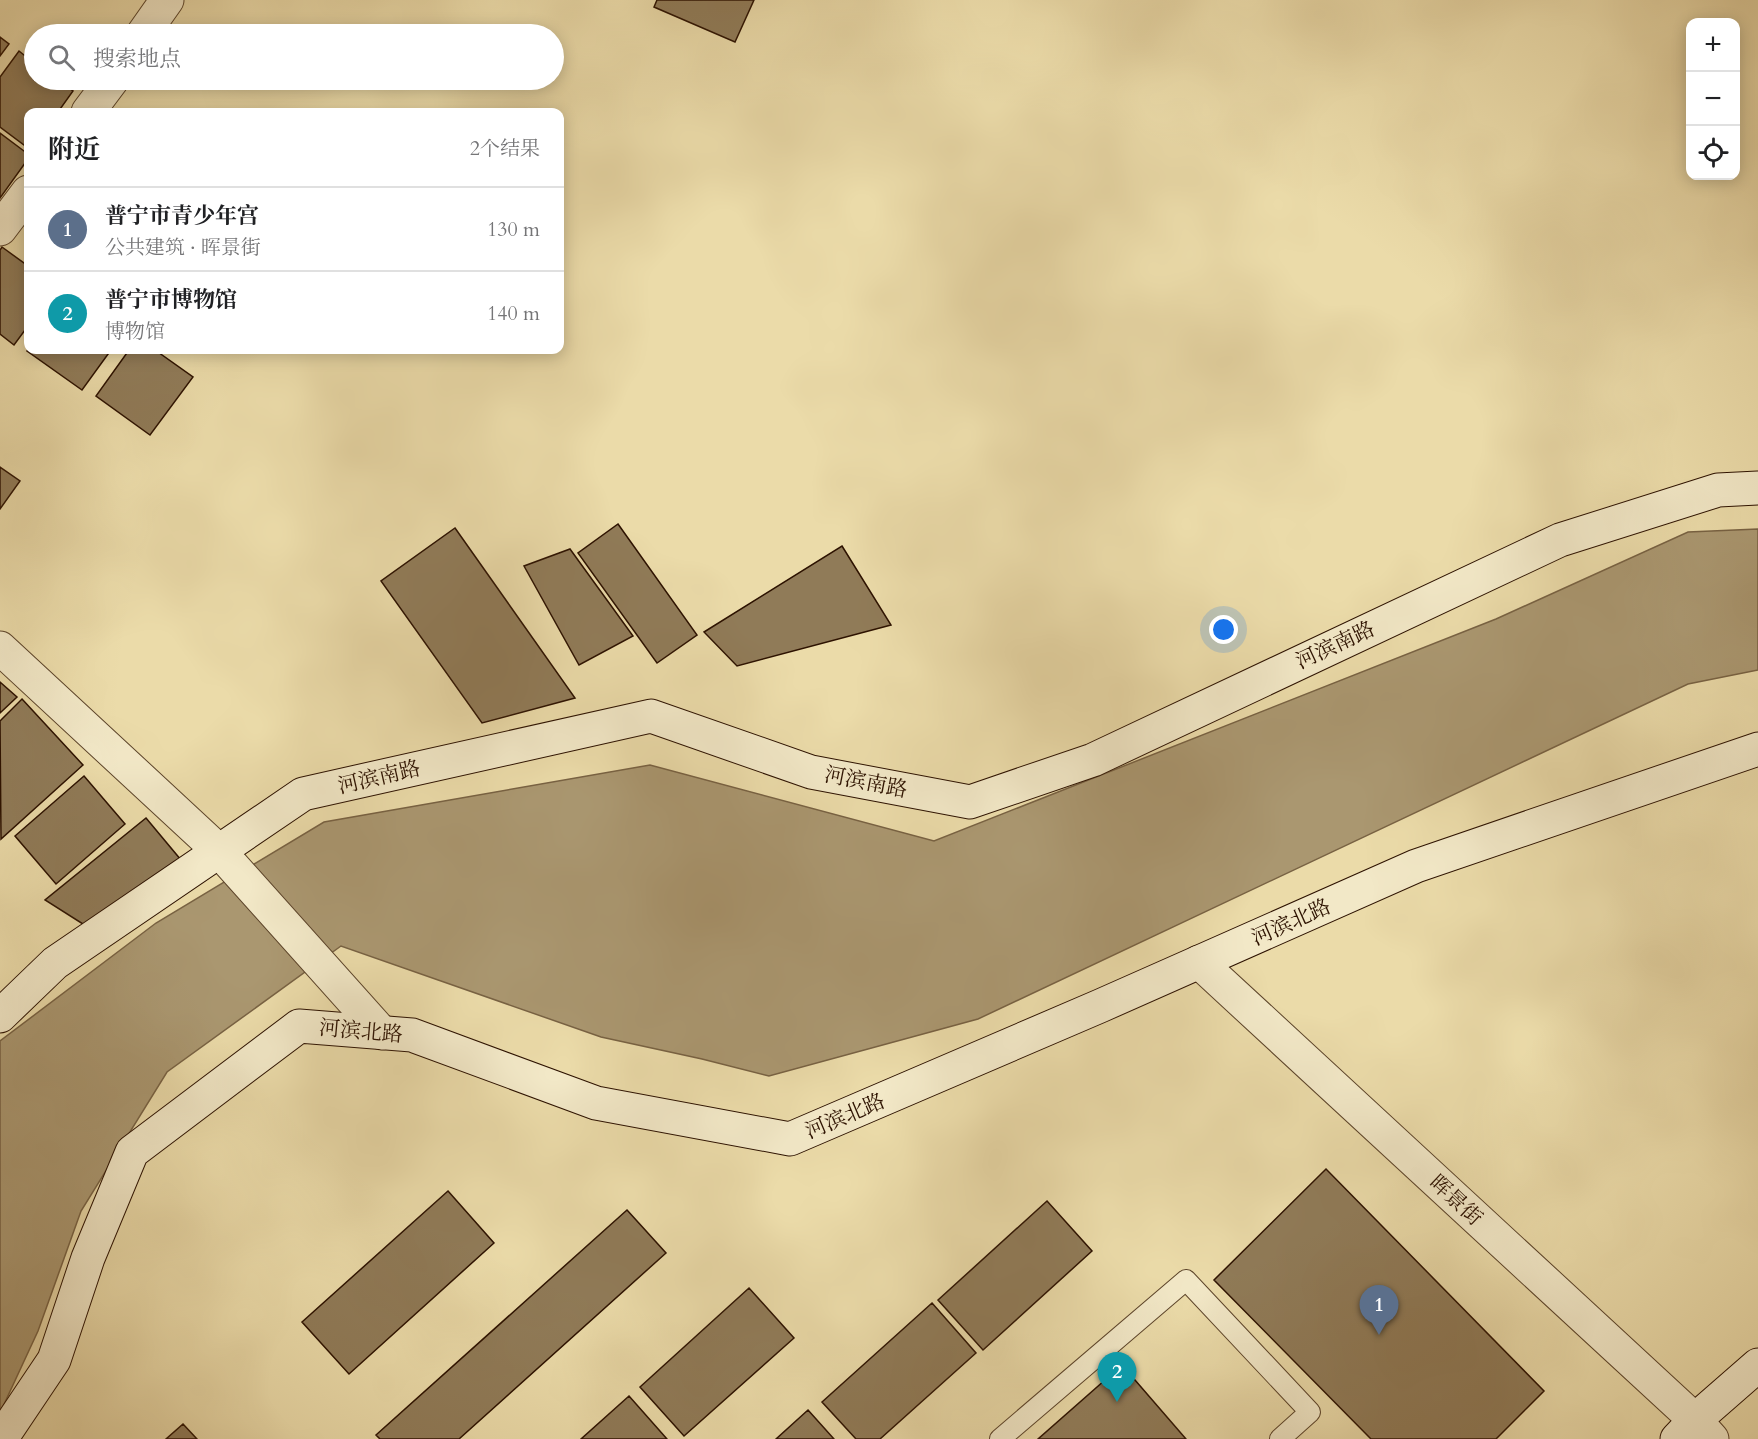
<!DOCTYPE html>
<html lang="zh">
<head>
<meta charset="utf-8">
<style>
	body { margin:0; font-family:Cardo,"Noto Serif SC",serif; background:#f2f2f2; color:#202124 }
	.controls { position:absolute; right:18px; top:18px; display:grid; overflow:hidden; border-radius:12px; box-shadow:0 3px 15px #0003 }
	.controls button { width:54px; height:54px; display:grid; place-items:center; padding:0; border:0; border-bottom:2px solid #e0e0e0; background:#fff; color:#202124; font:30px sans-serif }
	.you { position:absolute; left:1224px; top:630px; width:21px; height:21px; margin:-15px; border:4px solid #fff; border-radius:50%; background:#1a73e8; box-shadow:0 0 0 9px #1a73e833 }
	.badge { display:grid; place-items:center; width:39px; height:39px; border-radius:50%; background:#111827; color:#fff; font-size:20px; font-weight:700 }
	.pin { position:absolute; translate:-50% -50px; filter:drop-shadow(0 2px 3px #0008) }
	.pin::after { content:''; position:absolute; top:32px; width:21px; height:18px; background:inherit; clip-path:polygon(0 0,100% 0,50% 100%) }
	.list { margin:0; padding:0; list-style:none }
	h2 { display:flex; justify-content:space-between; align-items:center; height:78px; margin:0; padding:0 24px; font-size:26px }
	h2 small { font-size:20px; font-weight:400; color:#757577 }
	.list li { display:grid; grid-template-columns:39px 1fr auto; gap:18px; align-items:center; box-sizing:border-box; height:84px; padding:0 24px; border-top:2px solid #e0e0e0 }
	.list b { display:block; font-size:22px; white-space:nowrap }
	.list p { margin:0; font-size:20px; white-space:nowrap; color:#757577 }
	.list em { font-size:20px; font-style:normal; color:#757577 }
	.icon { flex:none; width:33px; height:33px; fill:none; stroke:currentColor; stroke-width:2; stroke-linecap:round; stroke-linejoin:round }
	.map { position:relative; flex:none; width:1758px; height:1439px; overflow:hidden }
	.search { position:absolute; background:#fff; box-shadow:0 3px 15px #0003; left:24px; top:24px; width:540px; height:66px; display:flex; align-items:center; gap:15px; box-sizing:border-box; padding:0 21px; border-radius:33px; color:#757577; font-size:22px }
	.panel { position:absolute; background:#fff; box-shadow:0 3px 15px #0003; left:24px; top:108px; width:540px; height:246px; border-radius:12px }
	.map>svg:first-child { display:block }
	.water { fill:#aa9770; stroke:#786243; stroke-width:1.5 }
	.building { fill:#907b58; stroke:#2d1200; stroke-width:1.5 }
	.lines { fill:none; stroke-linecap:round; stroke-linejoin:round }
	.lane-casing { stroke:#5c442a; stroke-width:22 }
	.street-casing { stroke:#5c442a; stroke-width:35 }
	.secondary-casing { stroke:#2d1200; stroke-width:35 }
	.lane { stroke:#f2e8c7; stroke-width:20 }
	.street { stroke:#f2e8c7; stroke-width:33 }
	.secondary { stroke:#f2e8c7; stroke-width:33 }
	.labels { text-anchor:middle; stroke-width:5; stroke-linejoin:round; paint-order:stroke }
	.street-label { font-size:21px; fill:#2d1200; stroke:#f2e8c7 }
</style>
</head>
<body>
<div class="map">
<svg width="1758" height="1439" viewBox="0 0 1758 1439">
	<rect width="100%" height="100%" fill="#ebdba9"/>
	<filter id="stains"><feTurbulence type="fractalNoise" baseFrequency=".00333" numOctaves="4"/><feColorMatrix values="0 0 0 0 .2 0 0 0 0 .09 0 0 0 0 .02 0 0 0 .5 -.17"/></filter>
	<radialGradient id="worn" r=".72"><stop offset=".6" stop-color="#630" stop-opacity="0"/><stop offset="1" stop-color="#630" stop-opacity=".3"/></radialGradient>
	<path class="water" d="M1758,529V670L1688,684L978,1019L769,1076L702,1059L601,1037L341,946L167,1072L81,1211L38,1331L0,1413V1041L156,923L324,822L650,765L934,841L1496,619L1688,532Z"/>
	<path class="building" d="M657,0H754L735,42L654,7Z
		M0,37L9,44L0,56Z
		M19,51L34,63V80H57L73,91L58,112H28V148L0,127V77Z
		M0,133L28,154V159L0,198Z
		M2,247L28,266V326L14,345L0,334V250Z
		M28,349V350H111L82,390L27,351Z
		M129,350H155L193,377L150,435L96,396Z
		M0,467L20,481L0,509Z
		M618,524L697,635L657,663L578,553Z
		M455,528L575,698L482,723L381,581Z
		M842,546L891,625L737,666L704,632Z
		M570,549L633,636L579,665L524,566Z
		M0,682L17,697L0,713Z
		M22,699L83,765L1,839L0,721Z
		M84,776L125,824L56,884L15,836Z
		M146,818L181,860L94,931L45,900Z
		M1326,1169L1544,1391L1496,1439H1371L1214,1280Z
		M448,1191L494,1243L349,1374L302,1322Z
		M1047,1201L1092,1251L983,1350L938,1300Z
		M627,1210L666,1253L459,1439H380L376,1435Z
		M749,1288L794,1338L684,1436L640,1387Z
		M932,1303L976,1353L880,1439H856L822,1402Z
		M1122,1365L1186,1439H1038Z
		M629,1396L667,1439H581Z
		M808,1410L834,1439H776Z
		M183,1424L197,1439H166Z"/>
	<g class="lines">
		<g class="lane-casing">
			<path id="lane" d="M1000,1439L1186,1280L1310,1412L1280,1439"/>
		</g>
		<g class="street-casing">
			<path id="street" d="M143,34L167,0
				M88,112L112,80
				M0,229L28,192
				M0,648L219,851L382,1033
				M1199,962L1695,1420L1712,1439"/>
		</g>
		<g class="secondary-casing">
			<path id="secondary" d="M0,1016L55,963L303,794L651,716L811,772L970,802L1093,760L1560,540L1718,490L1758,488
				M1,1439L54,1360L88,1258L132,1152L299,1026L412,1035L596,1103L790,1139L1100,1006L1416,866L1758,749
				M1677,1439L1695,1420L1758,1365"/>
		</g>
		<use href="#lane" class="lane"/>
		<use href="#street" class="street"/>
		<use href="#secondary" class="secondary"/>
	</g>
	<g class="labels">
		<g class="street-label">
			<text transform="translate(1335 645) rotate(-25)" y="7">河滨南路</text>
			<text transform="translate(379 777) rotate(-13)" y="7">河滨南路</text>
			<text transform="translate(866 782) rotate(11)" y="7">河滨南路</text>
			<text transform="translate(1291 922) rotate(-24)" y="7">河滨北路</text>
			<text transform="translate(361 1031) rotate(5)" y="7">河滨北路</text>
			<text transform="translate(845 1116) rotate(-23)" y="7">河滨北路</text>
			<text transform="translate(1456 1200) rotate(43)" y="7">晖景街</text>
		</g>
	</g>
	<rect width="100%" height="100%" filter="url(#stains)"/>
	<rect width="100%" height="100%" fill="url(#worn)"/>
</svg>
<div class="controls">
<button>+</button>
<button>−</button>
<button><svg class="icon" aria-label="locate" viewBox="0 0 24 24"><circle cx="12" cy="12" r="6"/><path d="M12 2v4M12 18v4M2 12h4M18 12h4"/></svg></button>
</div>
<div class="you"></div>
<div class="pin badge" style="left:1379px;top:1335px;background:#5c6f8a">1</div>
<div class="pin badge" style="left:1117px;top:1402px;background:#0f9aa8">2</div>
<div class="search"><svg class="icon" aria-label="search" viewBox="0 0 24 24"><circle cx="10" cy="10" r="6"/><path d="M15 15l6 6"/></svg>搜索地点</div>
<section class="panel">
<h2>附近<small>2个结果</small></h2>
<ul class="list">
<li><span class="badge" style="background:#5c6f8a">1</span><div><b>普宁市青少年宫</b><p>公共建筑 · 晖景街</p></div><em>130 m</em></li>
<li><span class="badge" style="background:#0f9aa8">2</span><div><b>普宁市博物馆</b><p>博物馆</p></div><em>140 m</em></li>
</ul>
</section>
</div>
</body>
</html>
